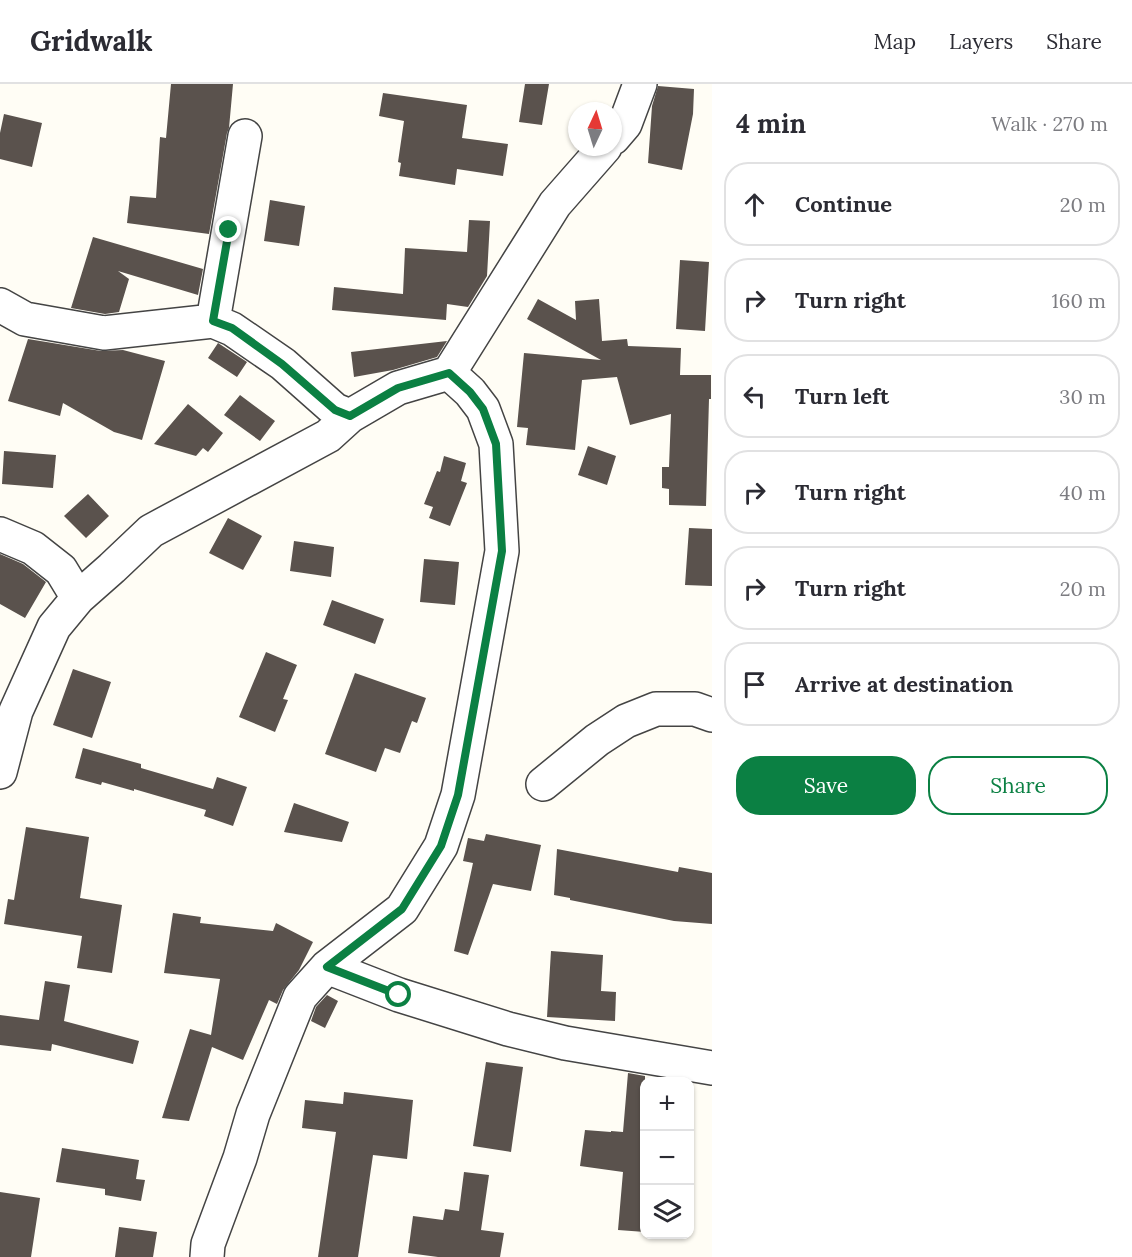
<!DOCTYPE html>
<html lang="en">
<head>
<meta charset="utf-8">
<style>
	body { margin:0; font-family:Lora,serif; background:#f2f2f3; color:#2b2b33 }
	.controls { position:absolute; right:18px; bottom:18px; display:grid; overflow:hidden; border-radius:12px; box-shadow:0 2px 4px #0004 }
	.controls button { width:54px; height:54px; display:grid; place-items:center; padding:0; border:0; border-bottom:2px solid #e1e1e2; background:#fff; color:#2b2b33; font:30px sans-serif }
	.compass { position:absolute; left:568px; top:18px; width:54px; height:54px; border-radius:50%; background:#fff; box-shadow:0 2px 4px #0004; rotate:4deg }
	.stop { position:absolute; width:18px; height:18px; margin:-14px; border:4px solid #0b8043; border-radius:50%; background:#fff }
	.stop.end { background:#0b8043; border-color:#fff; box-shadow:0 2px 6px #0008 }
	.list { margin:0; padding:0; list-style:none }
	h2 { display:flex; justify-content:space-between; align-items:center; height:78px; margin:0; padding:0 24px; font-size:26px }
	h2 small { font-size:20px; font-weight:400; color:#7c7c81 }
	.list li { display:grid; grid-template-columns:39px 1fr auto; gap:18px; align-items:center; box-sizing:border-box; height:84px; margin:0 12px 12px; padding:0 12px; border:2px solid #e1e1e2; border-radius:24px }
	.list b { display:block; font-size:22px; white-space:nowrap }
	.list em { font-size:20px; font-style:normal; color:#7c7c81 }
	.actions { display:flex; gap:12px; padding:18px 24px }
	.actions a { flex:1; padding:14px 0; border:2px solid #0b8043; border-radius:24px; text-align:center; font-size:21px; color:#0b8043 }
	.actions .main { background:#0b8043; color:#fff }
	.icon { flex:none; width:33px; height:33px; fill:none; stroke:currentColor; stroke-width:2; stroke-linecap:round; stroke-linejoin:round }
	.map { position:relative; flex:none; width:712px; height:1173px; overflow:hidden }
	header { display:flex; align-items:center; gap:36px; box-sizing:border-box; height:84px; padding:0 30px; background:#fff; border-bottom:2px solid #e1e1e2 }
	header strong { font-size:28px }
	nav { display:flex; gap:33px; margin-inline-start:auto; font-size:21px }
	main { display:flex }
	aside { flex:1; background:#fff }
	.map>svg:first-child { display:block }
	.building { fill:#5a524d }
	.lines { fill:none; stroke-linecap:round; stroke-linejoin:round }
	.minor-casing { stroke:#444; stroke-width:36 }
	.minor { stroke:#fff; stroke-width:33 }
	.route { stroke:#0b8043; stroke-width:8 }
</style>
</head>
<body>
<header>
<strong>Gridwalk</strong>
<nav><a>Map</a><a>Layers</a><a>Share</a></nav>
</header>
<main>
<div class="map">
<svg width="712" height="1173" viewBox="0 0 712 1173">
	<rect width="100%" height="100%" fill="#fffdf5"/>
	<path class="building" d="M171,0H233L229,44L227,49L209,150L127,139L130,112L156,114L160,53L166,54Z
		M525,0H549L542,41L519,38Z
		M658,2L694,5L693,30L682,86L648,79L652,22Z
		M383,9L467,21L462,54L508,60L503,92L457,85L455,101L399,92L401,79L398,78L404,37L379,32Z
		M4,30L42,39L32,83L0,75V49Z
		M270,116L305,122L299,162L264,157Z
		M469,136L490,137L487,192L468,223L447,220L446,236L332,226L334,203L403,210L405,164L467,168Z
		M93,153L203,185L198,211L118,187L129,195L119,228L105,230L71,224Z
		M680,176L709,178L705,247L676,245Z
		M538,215L576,236L575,217L599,215L602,257L627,255L628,262L681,264L680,291H711V315H709L706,422L669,421V405L662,404V383H669L671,330L630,341L617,293L582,296L575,366L526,361L528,344L517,343L524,269L601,276L527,235Z
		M28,255L101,267L123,266L165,277L142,356L114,348L63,319L60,332L8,317Z
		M447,257L437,273L393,286L354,293L351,268Z
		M218,259L247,278L237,293L208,274Z
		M240,311L275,337L260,357L224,331Z
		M188,320L223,349L208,368L203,364L196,372L154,360Z
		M588,362L616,372L607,401L578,391Z
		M4,367L56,371L53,404L2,400Z
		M444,372L466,379L461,397L467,399L450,442L429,434L433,423L424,420L437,387L440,388Z
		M88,410L109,432L86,454L64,432Z
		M228,434L262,452L243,486L209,469Z
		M689,444L712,445V502L685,501Z
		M294,457L334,463L331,493L290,487Z
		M0,470L23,480L46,498L25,534L0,520Z
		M424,475L459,478L455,521L420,518Z
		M332,516L384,535L375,560L323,541Z
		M266,568L297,581L283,615L288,616L275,648L239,633Z
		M73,585L111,598L92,654L53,641Z
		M355,589L426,614L417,639L412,637L400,669L385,664L376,688L325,670Z
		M83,664L141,680V684L213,705L217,693L247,703L233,742L204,732L206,726L134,705V707L102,698L101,701L75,694Z
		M294,719L349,738L342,758L284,748Z
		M26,743L89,753L80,814L122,821L112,889L77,884L82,852L4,840L8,815L14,816Z
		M486,750L541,761L531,807L493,800L468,871L454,867L473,779L463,777L468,754L484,757Z
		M557,765L678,788L679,783L712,789V840L674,837L570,816V814L554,811Z
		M173,829L201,833L200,839L273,847L276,839L313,858L299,886L283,906L277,920L269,916L243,976L212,963L189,1037L162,1034L190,945L211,951L220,895L164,889Z
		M551,867L603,871L601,907L616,908L615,937L547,933Z
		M45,897L70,901L64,937L139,957L133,980L52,960L51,967L0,961V931L39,936Z
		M327,911L338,917L325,944L311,937L316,923Z
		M486,978L523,983L511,1068L473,1062Z
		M628,989L645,992V1148L618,1146L623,1088L580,1082L585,1046L611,1048V1047L623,1048Z
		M344,1008L413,1016L407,1075L373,1071L358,1173H318L336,1048L302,1044L305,1016L343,1020Z
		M62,1064L139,1076L136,1095L145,1096L141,1117L105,1111V1105L56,1098Z
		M464,1088L489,1091L481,1146L504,1149L500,1173H438L408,1169L413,1132L443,1136L445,1125L459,1127Z
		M0,1108L40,1114L31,1173H0Z
		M119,1143L157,1148L153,1173H115Z"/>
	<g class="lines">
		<g class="minor-casing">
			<path id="minor" d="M613,54L625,40L640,0
				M0,221L25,235L104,249L213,237L232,245L283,280L335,326L350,332
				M213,237L245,52
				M0,450L33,464L61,486L78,514
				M0,688L16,627L54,543L78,514L112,484L151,447L328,352L350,332L398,304L449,289L555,120L605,63
				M543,700L597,656L626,637L656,625H695L712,631
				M327,883L399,911L508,945L565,959L712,984
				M207,1173L208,1160L240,1074L253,1030L300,913L327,883L402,825L441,762L458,711L502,467L496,360L483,325L470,308L449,289"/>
		</g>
		<use href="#minor" class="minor"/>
	</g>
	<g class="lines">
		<path class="route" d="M229,146L213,237L232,244L282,280L335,326L350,332L398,304L449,289L470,308L483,325L496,360L502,467L458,711L441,762L402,825L327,883L399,911"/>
	</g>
</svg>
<div class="controls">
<button>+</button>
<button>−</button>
<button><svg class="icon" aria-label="layers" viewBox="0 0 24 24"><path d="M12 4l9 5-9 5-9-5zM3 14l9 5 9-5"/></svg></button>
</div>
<svg class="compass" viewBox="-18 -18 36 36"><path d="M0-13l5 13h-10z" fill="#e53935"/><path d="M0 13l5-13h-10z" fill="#7c7c81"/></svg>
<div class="stop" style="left:399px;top:911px"></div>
<div class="stop end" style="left:229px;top:146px"></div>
</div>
<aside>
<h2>4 min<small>Walk · 270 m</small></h2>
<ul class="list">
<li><svg class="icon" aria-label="ahead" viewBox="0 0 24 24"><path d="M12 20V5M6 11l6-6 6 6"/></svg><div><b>Continue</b></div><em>20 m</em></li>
<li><svg class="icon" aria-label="right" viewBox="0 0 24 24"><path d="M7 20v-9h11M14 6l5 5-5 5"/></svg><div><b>Turn right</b></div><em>160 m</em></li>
<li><svg class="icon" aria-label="left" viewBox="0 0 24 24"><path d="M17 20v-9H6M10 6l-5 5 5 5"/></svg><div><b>Turn left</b></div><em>30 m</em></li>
<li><svg class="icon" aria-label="right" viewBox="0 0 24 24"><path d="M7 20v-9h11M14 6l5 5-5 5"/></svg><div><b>Turn right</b></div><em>40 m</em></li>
<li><svg class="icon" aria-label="right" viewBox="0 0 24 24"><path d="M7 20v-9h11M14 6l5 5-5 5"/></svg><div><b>Turn right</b></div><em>20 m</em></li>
<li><svg class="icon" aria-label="arrive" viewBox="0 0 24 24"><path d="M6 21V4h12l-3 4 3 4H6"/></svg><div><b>Arrive at destination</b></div></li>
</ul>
<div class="actions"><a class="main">Save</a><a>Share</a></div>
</aside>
</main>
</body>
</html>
